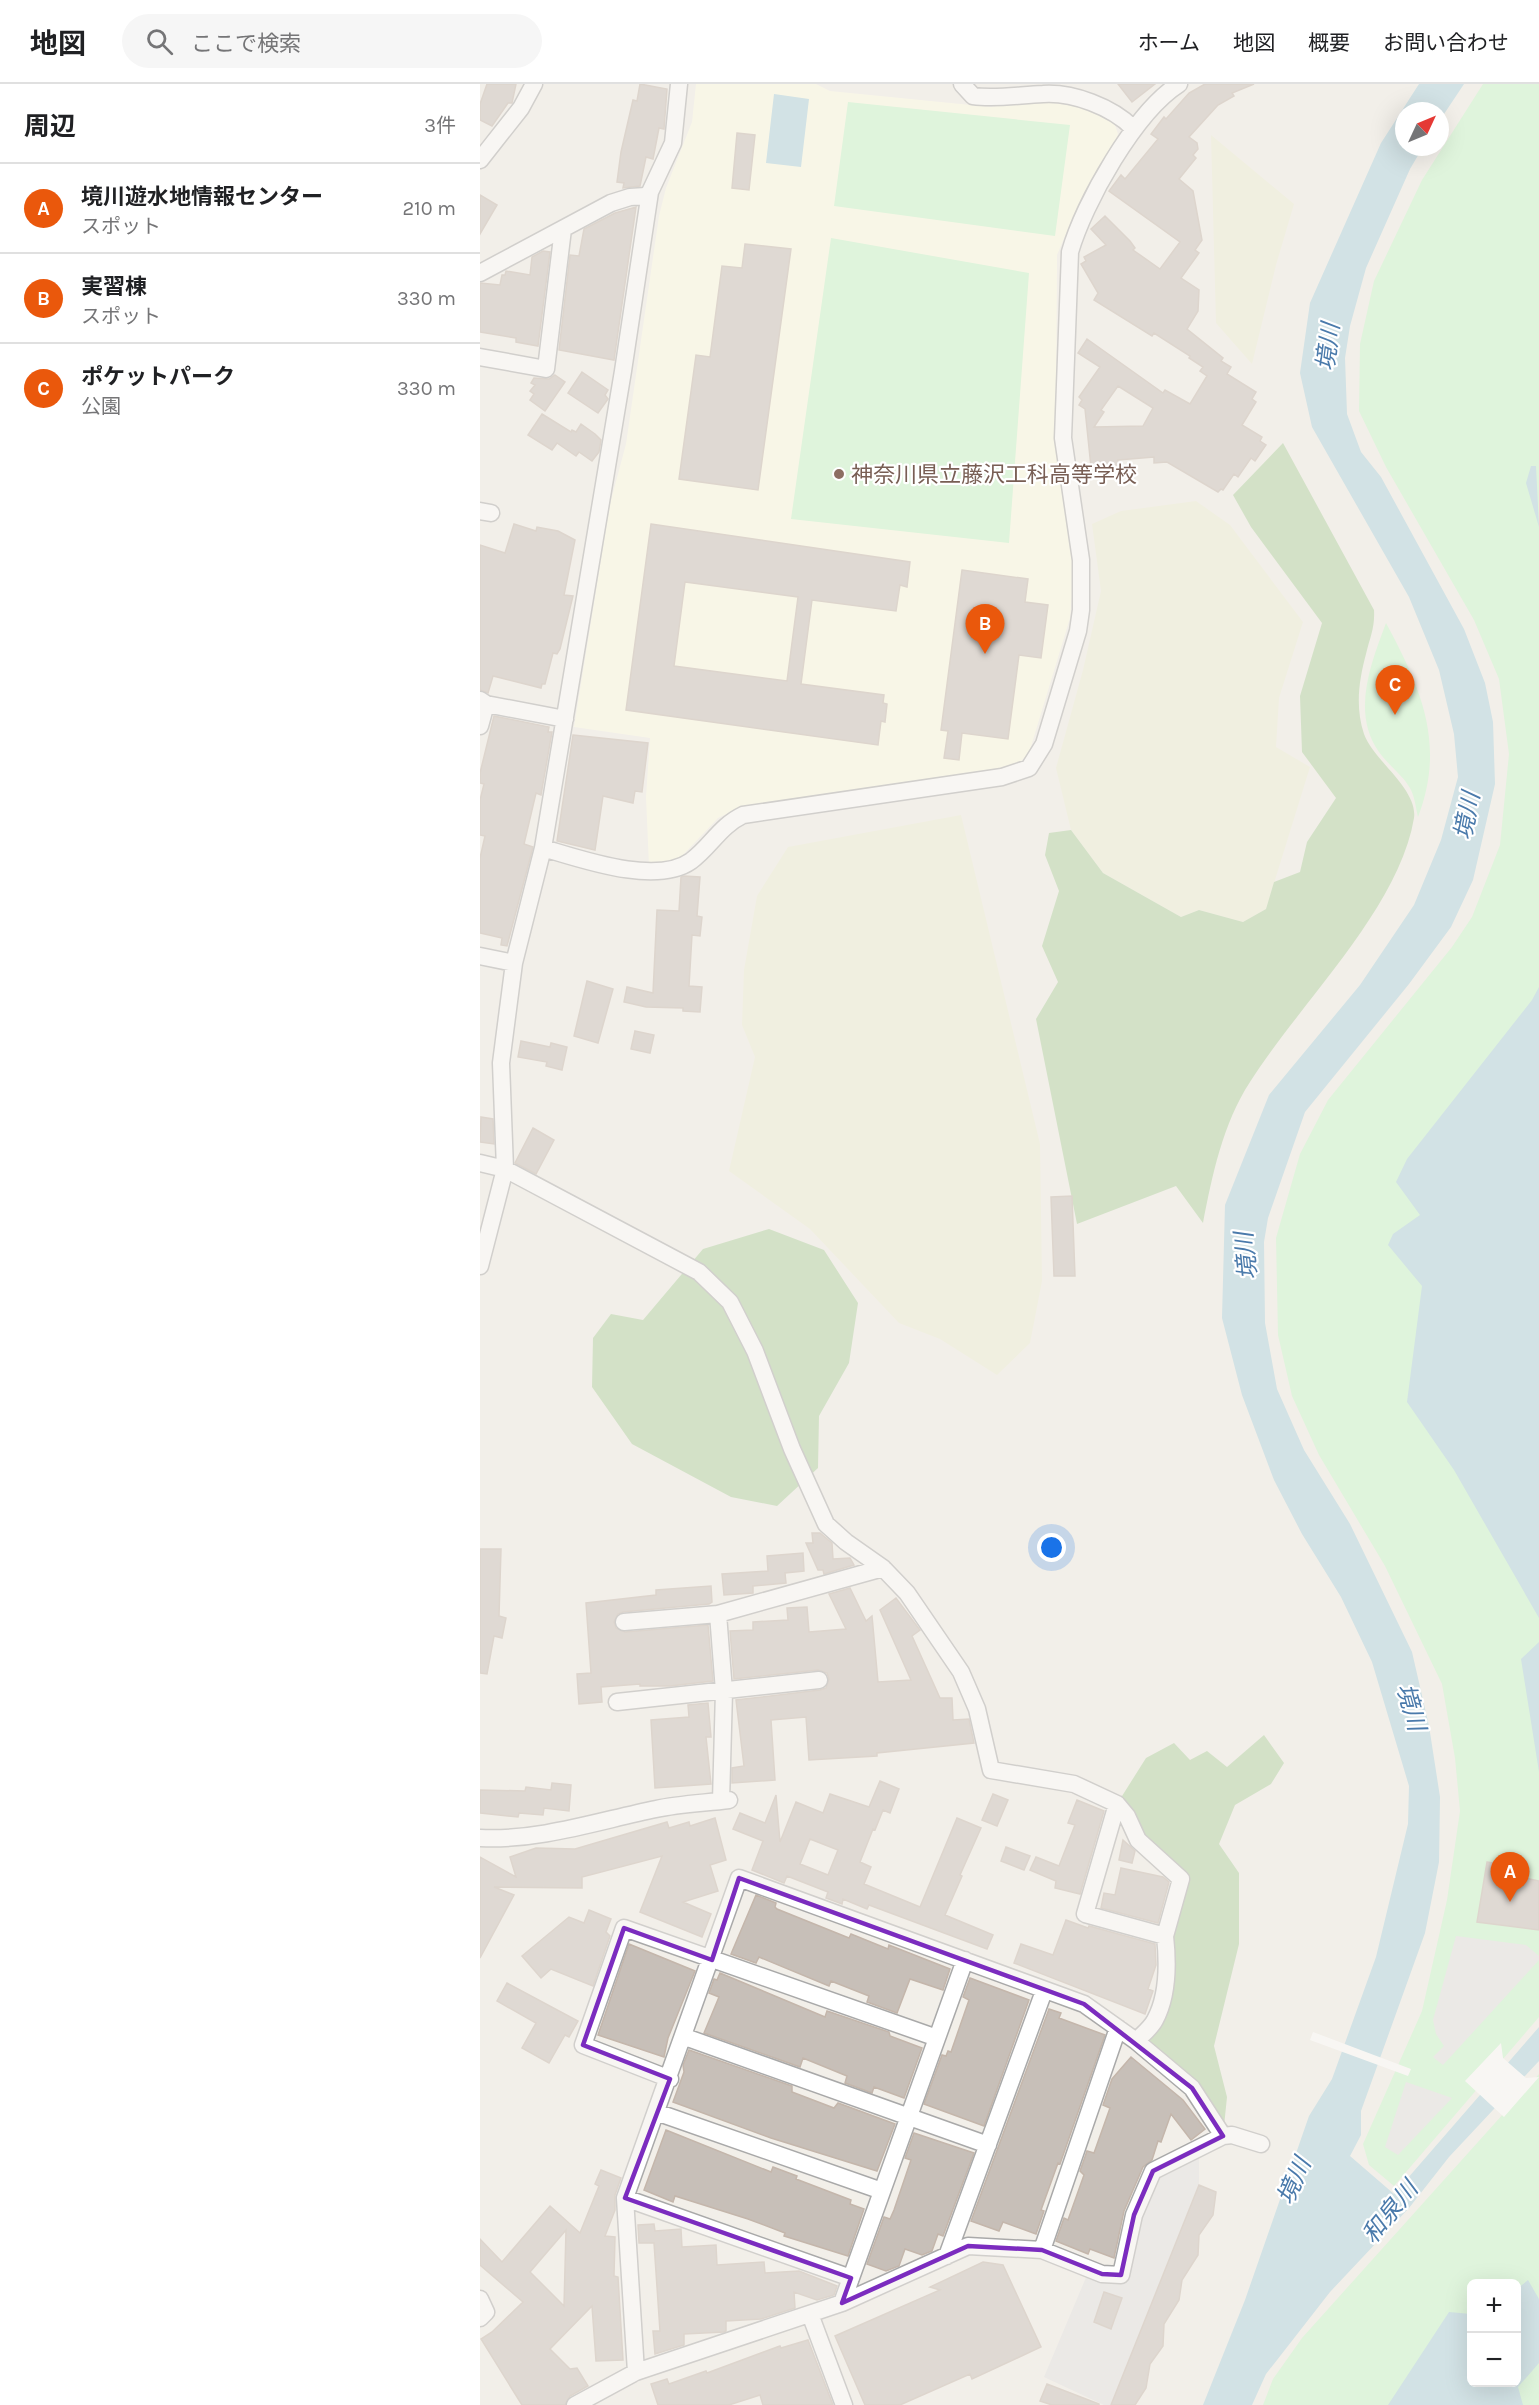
<!DOCTYPE html>
<html lang="ja">
<head>
<meta charset="utf-8">
<style>
	body { margin:0; font-family:Karla,"Noto Sans JP",sans-serif; background:#f6f6f6; color:#202124 }
	.controls { position:absolute; right:18px; bottom:18px; display:grid; overflow:hidden; border-radius:9px; box-shadow:0 6px 24px #0002 }
	.controls button { width:54px; height:54px; display:grid; place-items:center; padding:0; border:0; border-bottom:2px solid #e0e0e0; background:#fff; color:#202124; font:30px sans-serif }
	.compass { position:absolute; left:915px; top:18px; width:54px; height:54px; border-radius:50%; background:#fff; box-shadow:0 6px 24px #0002; rotate:46deg }
	.you { position:absolute; left:572px; top:1464px; width:21px; height:21px; margin:-15px; border:4px solid #fff; border-radius:50%; background:#1a73e8; box-shadow:0 0 0 9px #1a73e833 }
	.badge { display:grid; place-items:center; width:39px; height:39px; border-radius:50%; background:#ea580c; color:#fff; font-size:20px; font-weight:700 }
	.pin { position:absolute; translate:-50% -50px; filter:drop-shadow(0 2px 3px #0008) }
	.pin::after { content:''; position:absolute; top:32px; width:21px; height:18px; background:inherit; clip-path:polygon(0 0,100% 0,50% 100%) }
	.list { margin:0; padding:0; list-style:none }
	h2 { display:flex; justify-content:space-between; align-items:center; height:78px; margin:0; padding:0 24px; font-size:26px }
	h2 small { font-size:20px; font-weight:400; color:#757577 }
	.list li { display:grid; grid-template-columns:39px 1fr auto; gap:18px; align-items:center; box-sizing:border-box; height:90px; padding:0 24px; border-top:2px solid #e0e0e0 }
	.list b { display:block; font-size:22px; white-space:nowrap }
	.list p { margin:0; font-size:20px; white-space:nowrap; color:#757577 }
	.list em { font-size:20px; font-style:normal; color:#757577 }
	.icon { flex:none; width:33px; height:33px; fill:none; stroke:currentColor; stroke-width:2; stroke-linecap:round; stroke-linejoin:round }
	.map { position:relative; flex:none; width:1059px; height:2321px; overflow:hidden }
	header { display:flex; align-items:center; gap:36px; box-sizing:border-box; height:84px; padding:0 30px; background:#fff; border-bottom:2px solid #e0e0e0 }
	header strong { font-size:28px }
	nav { display:flex; gap:33px; margin-inline-start:auto; font-size:21px }
	.search { width:420px; height:54px; background:#f6f6f6; display:flex; align-items:center; gap:15px; box-sizing:border-box; padding:0 21px; border-radius:33px; color:#757577; font-size:22px }
	main { display:flex }
	aside { flex:1; background:#fff }
	.map>svg:first-child { display:block }
	.education { fill:#ffffe5 }
	.farmland { fill:#eef0d5 }
	.forest { fill:#add19e }
	.park { fill:#c8facc; fill-rule:evenodd }
	.parking { fill:#e2e2e2 }
	.water { fill:#aad3df }
	.pier { fill:#fff }
	.building { fill:#c7bfb8; stroke:#c4b6ab; stroke-width:1.5; fill-rule:evenodd }
	.lines { fill:none; stroke-linecap:round; stroke-linejoin:round }
	.street-casing { stroke:#a9a9a9; stroke-width:19 }
	.street { stroke:#fff; stroke-width:16 }
	.marked { fill:none; stroke:#7b2cbf; stroke-width:4.5; stroke-linejoin:round }
	.education-dot { fill:#8d6e63; stroke:#fff; stroke-width:2 }
	.labels { text-anchor:middle; stroke-width:4.5; stroke-linejoin:round; paint-order:stroke }
	.education-label { font-size:22px; fill:#785e54; stroke:#fff; text-anchor:start }
	.water-label { font-size:24px; font-style:italic; fill:#4a7aab; stroke:#fff }
</style>
</head>
<body>
<header>
<strong>地図</strong>
<div class="search"><svg class="icon" aria-label="search" viewBox="0 0 24 24"><circle cx="10" cy="10" r="6"/><path d="M15 15l6 6"/></svg>ここで検索</div>
<nav><a>ホーム</a><a>地図</a><a>概要</a><a>お問い合わせ</a></nav>
</header>
<main>
<aside>
<h2>周辺<small>3件</small></h2>
<ul class="list">
<li><span class="badge">A</span><div><b>境川遊水地情報センター</b><p>スポット</p></div><em>210 m</em></li>
<li><span class="badge">B</span><div><b>実習棟</b><p>スポット</p></div><em>330 m</em></li>
<li><span class="badge">C</span><div><b>ポケットパーク</b><p>公園</p></div><em>330 m</em></li>
</ul>
</aside>
<div class="map">
<svg width="1059" height="2321" viewBox="0 0 1059 2321">
	<rect width="100%" height="100%" fill="#f2efe9"/>
	<path class="education" d="M216,0H336L350,7L511,23L544,18H569L598,23L625,33L635,41L638,50L631,68L587,147L577,171L576,331L594,471L593,502L590,534L549,669L540,678L511,686L261,723L238,734L199,775L169,782L166,713L170,654L94,643L130,420L146,360L179,132L186,104L212,38Z"/>
	<path class="farmland" d="M731,51L814,120L796,181L772,280L736,239Z
		M716,417L750,441L823,538L799,614L796,663L830,683L786,825L763,838L719,826L701,833L623,789L591,746L576,684L603,586L621,507L612,440L641,427Z
		M481,731L560,1060L562,1197L550,1259L517,1291L460,1255L419,1239L330,1145L249,1087L275,973L262,941L264,886L277,812L308,763Z"/>
	<path class="forest" d="M803,359L894,526C895,544 890,553 886,570C879,596 875,623 884,650C894,677 938,705 934,734C919,825 819,920 770,998C743,1039 732,1092 723,1139L696,1102L597,1140L556,935L578,898L562,862L579,807L565,771L569,749L591,746L623,789L701,833L719,826L763,838L786,825L794,798L820,788L827,758L856,714L822,668L820,612L842,539L771,443L753,411Z
		M289,1145L344,1166L378,1219L369,1279L339,1332L338,1384L297,1422L251,1413L152,1360L112,1303L113,1254L131,1230L163,1236L223,1165Z
		M784,1651L804,1679L791,1700L755,1721L739,1760L759,1789V1860L734,1962L747,2013L743,2052L712,2004L656,1957L675,1938L701,1795L637,1720L666,1674L694,1659L710,1676L727,1667L747,1683Z"/>
	<path class="park" d="M1003,0H1059V1933L914,2102L889,2081L883,2060L942,1927L967,1816L980,1727L975,1674L962,1600L905,1482L839,1371L812,1312L798,1251L796,1154L820,1070L848,1016L972,863L992,833L1020,761L1029,670L1019,595L994,536L906,383L879,327L880,260L894,197L942,96Z
		M368,18L590,41L575,152L354,122Z
		M351,154L549,189L529,459L311,435Z
		M906,539C941,604 966,660 938,733C936,725 935,714 931,706C925,693 908,681 899,668C871,629 891,579 906,539Z
		M1059,1990V2321H783L793,2295L822,2254ZM992,2200H1036V2298H992Z"/>
	<path class="parking" d="M976,1852L1046,1861L1059,1872V1876L963,1981L953,1973L964,1962L956,1950L953,1936Z
		M926,1998L972,2014L918,2071L905,2063Z
		M719,2065V2101L632,2321H624L564,2293L610,2184L641,2191L673,2087Z"/>
	<path class="water" d="M939,0H984L960,36V27H924V63H943L930,85L886,184L870,242L865,274L867,330L881,368L901,393L984,545L1005,599L1013,638L1015,700L993,796L971,843L929,900L825,1028L788,1134L784,1158L785,1239L797,1305L824,1366L870,1440L932,1568L949,1642L960,1713L959,1778L945,1849L881,2027V2051L870,2072L914,2110L1059,1943V1977L969,2073L929,2124L850,2208L786,2290L772,2321H723L765,2216L829,2032L852,1995L896,1873L928,1740L929,1702L892,1578L861,1513L822,1450L794,1396L762,1311L742,1234L745,1121L789,1011L880,901L934,821L961,756L978,693L974,650L959,586L929,513L832,343L820,289L830,219L901,59Z
		M294,10L329,15L321,83L286,79Z
		M1051,382H1056L1059,443L1046,399Z
		M1059,903V1534L974,1386L927,1318L942,1202L908,1161L913,1150L940,1131L916,1098L927,1075L1052,916Z
		M1059,1558V1688L1041,1575Z
		M1048,2196L1059,2215V2279L1038,2303L1043,2321H908L969,2228L991,2230L992,2298H1036L1037,2205Z"/>
	<path class="pier" d="M833,1948L931,1985L928,1992L830,1956Z
		M1021,1959L1023,1974L1046,1994L1059,1993L1024,2033L985,1997Z"/>
	<path class="building" d="M7,0H36L32,19H28L12,42L0,36V20Z
		M160,0L187,5L184,45L179,44L173,75L166,73L160,102L143,104L144,99L137,98L141,68L153,16L157,17Z
		M638,0H675L652,18Z
		M725,0H774L752,9L754,12L738,21L709,53L717,59L718,65L713,71L716,74L699,95L713,107L722,156L715,166L719,169L701,194L719,206L718,227L707,245L743,274L741,277L751,283L747,290L776,308L772,315L776,318L762,341L782,353L780,357L786,361L775,377L771,374L758,393L754,390L743,406L741,405L738,408L687,378L674,379V373L638,376L639,384L619,386L618,383H611L605,325L599,321L602,316L599,313L620,283L598,269L607,255L683,309L685,306L710,320L727,292L720,287L723,283L709,274L710,272L674,249L672,252L614,216L618,209L601,180L606,177L604,173L626,161L611,145L625,132L650,157L655,164L653,166L680,185L700,158L629,107L641,91L645,95L678,55L671,50L684,33L686,35L709,9ZM638,302L673,324L663,342L614,343L624,328L621,326Z
		M257,49L275,51L269,106L252,104Z
		M0,111L17,121L0,150Z
		M156,123L134,276L79,266L90,171L99,172L104,145L135,129Z
		M265,160L311,165L278,406L199,395L216,271L230,273L242,182L262,184Z
		M63,167L70,168L58,262L36,258V254L0,248V199L20,201L22,191H25L26,187L50,191L52,173Z
		M102,288L128,306L125,311L128,315L118,329L88,309Z
		M75,291L85,298L65,327L50,316L54,310L50,307L55,301L51,299L54,294L69,295Z
		M62,330L91,348L92,346L96,348L101,340L115,350L121,356L119,368L112,377L99,368L96,372L77,359L72,366L48,351Z
		M34,440L56,447L57,443L78,447L95,456L84,511L93,512L80,565L77,570L73,569L65,600H62L61,604L13,592L8,609L0,606V461L25,469Z
		M171,440L430,478L427,503L420,501L416,527L332,516L321,600L404,611L403,619L407,620L405,638L401,637L398,661L146,626ZM205,498L318,513L307,597L194,582Z
		M482,486L548,495L545,518L568,521L561,574L539,571L528,655L482,649L479,676L464,674L468,647L461,646Z
		M14,632L69,643L68,648H72L61,711L56,709L44,760L53,763L27,862L21,861L22,854L0,849V774L5,752L0,751V716L4,700L0,699V689Z
		M93,651L168,659L162,708L155,707L153,719L123,712L115,766L77,757Z
		M204,792L220,793L217,832L222,833L220,852L212,851L209,902L222,903L220,928L203,927V924L166,923L144,918L147,903L173,909L177,826L199,827L201,793Z
		M107,897L133,905L118,959L94,952Z
		M155,947L174,951L170,969L151,965Z
		M41,957L70,963L71,959L87,963L82,986L66,982L67,978L38,973Z
		M1,1033L13,1035L14,1060L0,1058Z
		M53,1044L74,1056L56,1090L35,1079Z
		M592,1112L595,1192H574L571,1113Z
		M332,1449H340L352,1459L353,1475L370,1474L374,1481L344,1490L343,1486H338L326,1459H333Z
		M0,1465H21L19,1532L26,1534L22,1554L14,1552L7,1590L0,1589Z
		M323,1469L324,1487L305,1489L306,1499L273,1502V1509L244,1511L242,1490L288,1487L287,1472Z
		M231,1502L232,1518L229,1520L143,1528L138,1530L134,1538L136,1544L145,1548L228,1541L233,1597L190,1602H160V1600L121,1603L122,1618L99,1620L97,1590L111,1589L106,1519L176,1511V1506Z
		M370,1504L386,1537L392,1532L398,1598L431,1596L400,1526L416,1514L440,1546L432,1552L460,1614H472L473,1636L489,1635L494,1659L397,1669V1672L329,1676L326,1633L291,1636L295,1696L252,1699V1684L264,1682L256,1616L340,1606L346,1604L349,1595L347,1589L338,1586L254,1595L250,1547L273,1546V1538L308,1536L307,1524L327,1523L329,1548L366,1545L349,1510Z
		M228,1619L231,1653H226L231,1700L175,1704L171,1636L209,1633L208,1621Z
		M400,1697L419,1705L410,1729L403,1726L395,1746L393,1745L380,1778L391,1783L384,1800L440,1823L477,1734L501,1744L480,1791L482,1792L465,1831L513,1851L507,1865L389,1821L387,1825L363,1815L362,1820L346,1814L348,1808L307,1792L304,1799L272,1786L283,1757L253,1745L260,1729L285,1739L296,1711L300,1758L316,1718L343,1729L350,1710L389,1723ZM330,1755L358,1766L348,1791L320,1780Z
		M72,1699L91,1701L89,1727L64,1724L63,1731L39,1729L38,1733L0,1729V1706L45,1707L46,1703L71,1706Z
		M513,1710L528,1716L517,1742L502,1736Z
		M597,1716L624,1727L600,1810L575,1804L576,1797L550,1786L556,1773L579,1782L595,1741L588,1739Z
		M235,1734L246,1776L230,1781L238,1807L203,1818L231,1830L222,1853L160,1828L182,1772L102,1793V1804L14,1803L34,1811L0,1874V1773L36,1793L30,1773L56,1764L95,1765L187,1738L189,1744L209,1738L210,1742Z
		M643,1756L655,1767L652,1779L639,1776Z
		M526,1763L550,1772L544,1786L521,1777Z
		M1007,1778L1037,1783L1036,1792L1059,1797V1846L997,1838Z
		M641,1784L683,1793L689,1798L678,1839L621,1824L624,1809L635,1811Z
		M276,1811L296,1819L295,1823L297,1825L369,1854L371,1850L408,1865L409,1861L470,1885L463,1906L430,1895L417,1929L387,1918L389,1912L351,1897L349,1902L279,1873L276,1879L251,1870Z
		M109,1826L131,1835L126,1848L130,1852L113,1902L71,1885L61,1894L42,1872L89,1833L104,1839Z
		M586,1836L608,1844L609,1842L675,1860L676,1881L668,1905L673,1907L665,1930L534,1879L541,1860L573,1871Z
		M149,1860L215,1887L188,1954L184,1973L118,1951Z
		M240,1889L345,1933L347,1927L409,1948L410,1952L442,1964L424,2014L394,2003L392,2009L365,1999L367,1992L323,1974L320,1983L224,1949L239,1913L229,1909L234,1895L237,1896Z
		M490,1894L549,1916L504,2042L444,2020L462,1971L466,1972L468,1967L471,1968L489,1916L483,1913Z
		M27,1899L98,1937L89,1953L85,1951L69,1979L42,1964L56,1939L17,1917Z
		M569,1925L581,1929L579,1934L625,1951L580,2080L578,2079L561,2126L564,2127L556,2150L523,2138L519,2147L491,2137Z
		M209,1966L312,2002V2008L354,2024L358,2019L415,2040L397,2087L291,2054L193,2018L204,1988L203,1981Z
		M651,1973L703,2016L725,2045L711,2056L691,2030L681,2058L678,2057L672,2076L663,2083L644,2127L634,2174L610,2165L608,2170L576,2157L584,2134L588,2136L604,2091L600,2087L607,2067L614,2069L630,2024L623,2021L632,1995Z
		M186,2046L291,2088L293,2083L317,2092L316,2095L371,2116L370,2120L384,2125L368,2172L304,2152L305,2149L268,2135L195,2112L193,2118L164,2106Z
		M434,2049L494,2069L463,2152L458,2150L452,2167L442,2171L425,2165L419,2182L406,2187L387,2180L404,2133L410,2135L414,2126L431,2076L425,2074Z
		M121,2086L141,2094L135,2111V2126L125,2152L135,2153L134,2192L138,2193L143,2276L116,2277L112,2222L70,2265L90,2285L97,2284L108,2302L90,2312L85,2321H42L1,2255L12,2248L43,2218L0,2181V2155L22,2178L70,2122L100,2149L119,2102L115,2100ZM86,2146L84,2222L50,2188Z
		M719,2101L736,2108L733,2131L719,2151L718,2171L702,2196L699,2216L684,2240L683,2262L670,2280L666,2304L655,2321H631Z
		M174,2140L175,2147L201,2145L202,2163L236,2161L237,2181L284,2178L285,2189L319,2187L357,2202L354,2211L337,2216L314,2208L315,2224L281,2235L246,2237V2247L244,2248L204,2250V2261L175,2270L173,2247H180L174,2159H159L158,2141Z
		M503,2178L523,2181L561,2263L492,2295L490,2290L420,2321H385L355,2252L460,2206L450,2203Z
		M624,2208L642,2214L631,2245L614,2238Z
		M328,2256L353,2321H283L280,2311L249,2321H178L171,2300L187,2295L189,2300L226,2287L227,2289L300,2262L301,2264Z
		M567,2300L619,2320V2321H572L560,2317Z"/>
	<g class="lines">
		<g class="street-casing">
			<path id="street" d="M482,0L493,12C516,15 539,11 563,10C593,8 632,23 653,44
				M0,76L41,24L54,0
				M0,189L131,119L150,113L166,112L170,108
				M0,273L66,285L83,145
				M0,427L11,429
				M0,616L6,620L85,635
				M0,642L6,620
				M63,764C101,775 176,802 211,777C231,762 240,742 263,731L522,693L549,684L564,660L598,547L601,526V476L583,354L590,168C604,119 655,28 699,0
				M0,872L34,879
				M0,1079L25,1085L219,1188L250,1218L275,1267L312,1365L346,1440L366,1458L403,1484L427,1509L481,1588L497,1625L511,1686L594,1700L637,1720L605,1830L685,1852C688,1879 688,1912 675,1936C671,1944 662,1951 656,1957
				M0,1182L25,1085L21,979L34,879L63,764L143,287L170,108L193,59L199,0
				M238,1530L244,1607L241,1717
				M144,1538L238,1530L403,1484
				M137,1618L339,1596
				M637,1720L647,1732L658,1756L701,1795L685,1852
				M0,1754C59,1757 118,1737 176,1725C199,1720 225,1719 249,1716
				M205,1953L508,2061
				M190,1995L103,1961L144,1844L457,1954
				M176,2028L402,2107
				M145,2114L371,2194
				M562,2166L622,2190L641,2191L654,2131L673,2087L743,2052
				M467,2172L564,1907
				M0,2215L6,2228L0,2234
				M362,2219L485,1876
				M330,2230L364,2321
				M156,2288L145,2114L259,1794L604,1920L656,1957L712,2004L743,2052L752,2051L781,2060
				M95,2321L156,2288L362,2219L488,2162L562,2166L638,1944"/>
		</g>
		<use href="#street" class="street"/>
	</g>
	<path d="M0 0H1059V2321H0ZM259,1794L604,1920L712,2004L743,2052L673,2087L654,2131L641,2191L622,2190L562,2166L488,2162L362,2219L371,2194L145,2114L190,1995L103,1961L144,1844L232,1876Z" fill="#f2efe9" fill-opacity=".55" fill-rule="evenodd"/>
	<path class="marked" d="M259,1794L604,1920L712,2004L743,2052L673,2087L654,2131L641,2191L622,2190L562,2166L488,2162L362,2219L371,2194L145,2114L190,1995L103,1961L144,1844L232,1876Z"/>
	<circle class="education-dot" cx="359" cy="390" r="6"/>
	<g class="labels">
		<g class="education-label">
			<text x="371" y="398">神奈川県立藤沢工科高等学校</text>
		</g>
		<g class="water-label">
			<text transform="translate(848 263) rotate(-83)" y="8">境川</text>
			<text transform="translate(987 732) rotate(-79)" y="8">境川</text>
			<text transform="translate(766 1172) rotate(-96)" y="8">境川</text>
			<text transform="translate(931 1623) rotate(74)" y="8">境川</text>
			<text transform="translate(814 2097) rotate(-66)" y="8">境川</text>
			<text transform="translate(910 2128) rotate(-51)" y="8">和泉川</text>
		</g>
	</g>
</svg>
<div class="controls">
<button>+</button>
<button>−</button>
</div>
<svg class="compass" viewBox="-18 -18 36 36"><path d="M0-13l5 13h-10z" fill="#e53935"/><path d="M0 13l5-13h-10z" fill="#757577"/></svg>
<div class="you"></div>
<div class="pin badge" style="left:1030px;top:1818px">A</div>
<div class="pin badge" style="left:505px;top:570px">B</div>
<div class="pin badge" style="left:915px;top:631px">C</div>
</div>
</main>
</body>
</html>
